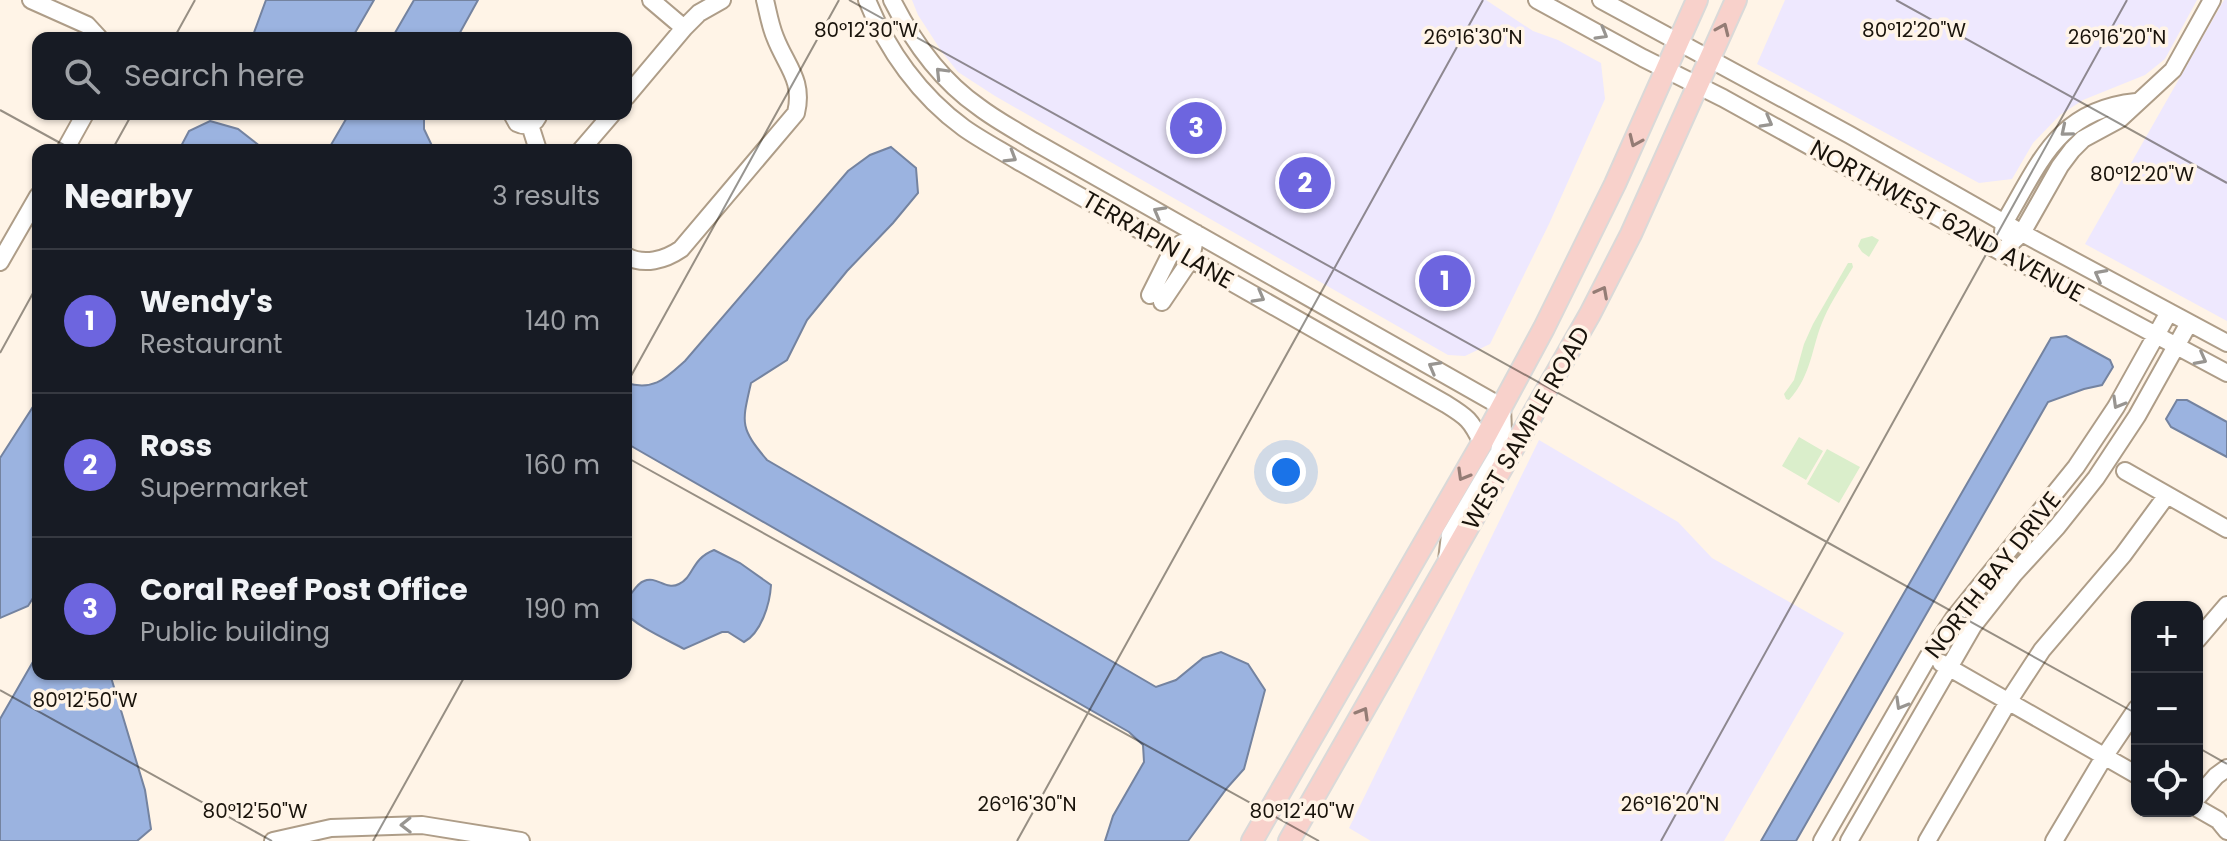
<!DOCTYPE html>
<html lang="en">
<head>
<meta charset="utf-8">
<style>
	body { margin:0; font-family:Poppins,sans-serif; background:#20242c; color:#f1f3f6 }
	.controls { position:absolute; right:24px; bottom:24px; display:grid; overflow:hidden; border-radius:16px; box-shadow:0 2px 6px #0004 }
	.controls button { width:72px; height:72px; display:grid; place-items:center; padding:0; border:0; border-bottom:2px solid #363941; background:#171b24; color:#f1f3f6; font:40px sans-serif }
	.you { position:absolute; left:1286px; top:472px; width:28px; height:28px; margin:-20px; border:6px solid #fff; border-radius:50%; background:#1a73e8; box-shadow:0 0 0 12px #1a73e833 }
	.badge { display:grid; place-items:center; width:52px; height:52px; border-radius:50%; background:#6d65df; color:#fff; font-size:26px; font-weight:700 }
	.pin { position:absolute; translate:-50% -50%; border:4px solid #fff; box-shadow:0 2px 8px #0006 }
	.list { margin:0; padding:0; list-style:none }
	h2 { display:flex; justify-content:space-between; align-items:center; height:104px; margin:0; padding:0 32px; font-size:34px }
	h2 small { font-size:26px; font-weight:400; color:#9ea1a6 }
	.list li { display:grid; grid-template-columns:52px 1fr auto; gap:24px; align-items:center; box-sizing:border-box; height:144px; padding:0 32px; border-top:2px solid #363941 }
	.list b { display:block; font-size:30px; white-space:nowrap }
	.list p { margin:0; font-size:26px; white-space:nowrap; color:#9ea1a6 }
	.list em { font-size:26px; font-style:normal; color:#9ea1a6 }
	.icon { flex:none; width:44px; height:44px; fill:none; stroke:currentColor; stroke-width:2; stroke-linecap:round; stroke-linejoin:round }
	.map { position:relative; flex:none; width:2227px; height:841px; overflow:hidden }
	.search { position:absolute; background:#171b24; box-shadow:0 2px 6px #0004; left:32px; top:32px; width:600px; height:88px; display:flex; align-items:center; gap:20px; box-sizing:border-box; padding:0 28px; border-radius:16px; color:#9ea1a6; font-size:30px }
	.panel { position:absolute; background:#171b24; box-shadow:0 2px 6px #0004; left:32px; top:144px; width:600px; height:536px; border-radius:16px }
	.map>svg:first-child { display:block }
	.commercial { fill:#eee8fe }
	.green { fill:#daeecb }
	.water { fill:#9bb3e0; stroke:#7483a0; stroke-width:2 }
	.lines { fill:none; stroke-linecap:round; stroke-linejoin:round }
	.minor-casing { stroke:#ae9d88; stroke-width:20 }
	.major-casing { stroke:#dad9d8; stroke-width:24 }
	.minor { stroke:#fff; stroke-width:16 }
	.major { stroke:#f8d1cb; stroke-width:20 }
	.oneway { stroke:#947c75 }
	.oneway2 { stroke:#989591 }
	.ticks { fill:none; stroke:#19130b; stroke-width:2; stroke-opacity:0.45 }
	.labels { text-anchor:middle; stroke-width:7; stroke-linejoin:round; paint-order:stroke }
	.street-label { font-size:24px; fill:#19130b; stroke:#fff4e7 }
	.ticks-label { font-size:20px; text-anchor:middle; fill:#19130b; stroke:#fff4e7; stroke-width:7; stroke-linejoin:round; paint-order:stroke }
</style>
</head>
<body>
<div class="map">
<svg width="2227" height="841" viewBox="0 0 2227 841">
	<rect width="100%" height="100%" fill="#fff4e7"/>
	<path class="commercial" d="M912,0H1486L1533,31L1558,40L1601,63L1605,99L1549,224L1490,344L1465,356L1448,355L995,96L958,72L942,52L918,15Z
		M1785,0H2197L2165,59L2145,75L2083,100L2060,115L2033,143L2012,179L1979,183L1757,64Z
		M2224,0H2227V321L2085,244Z
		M1539,440L1678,522L1712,558L1844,633L1724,841H1371L1349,828Z"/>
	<path class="green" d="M1872,236L1879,240L1869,257L1862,252L1858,246L1861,239Z
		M1848,263H1852L1853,267C1843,284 1832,300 1824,318C1811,347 1813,373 1789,400L1786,399L1784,394L1794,380L1804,344L1813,324Z
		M1799,437L1823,451L1806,480L1782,466Z
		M1827,449L1860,467L1839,503L1807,484Z"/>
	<path class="water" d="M266,0H374L352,38H252Z
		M414,0H478L457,38H392Z
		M349,114H424V129L434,150H328Z
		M210,121L238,129L265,150H179L189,131Z
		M891,147L916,168L918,193L893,223L847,271L807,320L787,360L751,383C742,423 739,427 767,460L1156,687L1176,680L1203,658L1221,652L1248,664L1265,690L1244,769L1227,788L1188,841H1105L1113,816L1144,762L1143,745L1129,732L626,443V383C654,391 665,379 685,361L848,171L870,155Z
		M2066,336L2110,360L2113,367L2102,385L2084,389L2048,402L1796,841H1761L2051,338Z
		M38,399V590L28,606L0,618V458Z
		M2177,400H2187L2227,422V457L2171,427L2166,419Z
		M714,550L740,563L771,585C770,604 761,633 744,642L728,632H722L684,649C672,642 631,624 626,612C624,606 627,599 631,594C634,590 638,583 644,581C656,575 666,591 679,584C694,577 691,559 714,550Z
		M38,653V674H110L145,790L151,829L137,841H0V719Z"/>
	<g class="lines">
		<g class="minor-casing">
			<path id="minor" d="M31,0L87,25L99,38
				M651,0L684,28
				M867,0C887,50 920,96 964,128C981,140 1000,150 1018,161L1446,404C1467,417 1471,420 1482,443
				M892,0C913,42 940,80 979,107C996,120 1015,130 1033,141L1502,407L1503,431L1499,452L1450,535L1447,560
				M1537,0L1643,58L1723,98L2001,252L2227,373
				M1601,0L1850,135L2022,233L2227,343
				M626,97L684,28L699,13L722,0
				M512,114L517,123C527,128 536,124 539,114
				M530,125L538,150
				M65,150L85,114
				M581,150L612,114
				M2003,232L2004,223C2040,163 2057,110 2136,102
				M2001,252L2022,233L2060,166L2072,150L2083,139L2120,119L2173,70L2212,0
				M626,256C644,266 665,260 681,249L796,113C804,80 786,66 775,37C770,25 768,12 765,0
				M0,262L38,196
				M1150,295L1173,249L1182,243
				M1162,302L1191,259L1196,233
				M2125,471L2227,529
				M2197,640L2227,605
				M1941,663L2137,775
				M2197,798L2216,776L2227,768
				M2197,808L2218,820L2227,831
				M273,841L331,828L422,825L521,841
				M1822,841L1928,657L1954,618L2076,467L2116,407L2169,312
				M1849,841L1973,626L2014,574L2057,527L2096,478L2137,416L2189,323
				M1927,841L2008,702L2042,650L2123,555L2167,495
				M2054,841L2104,757L2137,708"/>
		</g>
		<g class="major-casing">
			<path id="major" d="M1252,841L1482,443L1544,328L1615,184L1697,0
				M1289,841L1590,314L1631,234L1736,0"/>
		</g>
		<use href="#minor" class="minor"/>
		<use href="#major" class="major"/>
	</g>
	<defs><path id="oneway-chevron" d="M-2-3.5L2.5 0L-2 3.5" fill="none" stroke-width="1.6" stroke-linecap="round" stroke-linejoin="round" transform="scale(2)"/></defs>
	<g class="oneway">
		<use href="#oneway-chevron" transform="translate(1723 29) rotate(-66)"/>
		<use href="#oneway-chevron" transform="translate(1635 141) rotate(114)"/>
		<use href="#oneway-chevron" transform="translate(1602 292) rotate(-62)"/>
		<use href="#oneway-chevron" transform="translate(1463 475) rotate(120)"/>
		<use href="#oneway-chevron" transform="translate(1363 713) rotate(-60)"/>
	</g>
	<g class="oneway2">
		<use href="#oneway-chevron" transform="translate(1602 34) rotate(30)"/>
		<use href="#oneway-chevron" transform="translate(941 73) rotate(-134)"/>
		<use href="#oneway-chevron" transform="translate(1767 122) rotate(29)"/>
		<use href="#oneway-chevron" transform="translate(2066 131) rotate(140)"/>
		<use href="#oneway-chevron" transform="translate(1011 157) rotate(31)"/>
		<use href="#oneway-chevron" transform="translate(1159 212) rotate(-151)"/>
		<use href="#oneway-chevron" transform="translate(2100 275) rotate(-152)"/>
		<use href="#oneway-chevron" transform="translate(1259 297) rotate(29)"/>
		<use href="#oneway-chevron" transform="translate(2201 359) rotate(28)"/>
		<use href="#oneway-chevron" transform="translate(1434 367) rotate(-151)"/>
		<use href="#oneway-chevron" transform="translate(2118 403) rotate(120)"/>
		<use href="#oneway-chevron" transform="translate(1901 704) rotate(120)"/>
		<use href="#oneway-chevron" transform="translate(406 825) rotate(179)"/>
	</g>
	<path class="ticks" d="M849,0L2137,714M1896,0L2227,183M174,38L195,0M0,110L73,150M112,150L132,114M0,353L38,284M626,385L839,0M626,457L1319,841M0,690L272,841M2197,747L2227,764M373,841L466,674M1017,841L1483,0M1661,841L2127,0"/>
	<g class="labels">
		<g class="street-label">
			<text transform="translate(1947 221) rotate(29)" y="8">NORTHWEST 62ND AVENUE</text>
			<text transform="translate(1158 240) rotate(30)" y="8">TERRAPIN LANE</text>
			<text transform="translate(1526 428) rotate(-60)" y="8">WEST SAMPLE ROAD</text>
			<text transform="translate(1993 575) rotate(-52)" y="8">NORTH BAY DRIVE</text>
		</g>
	</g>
	<g class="ticks-label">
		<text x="1914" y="37">80°12'20"W</text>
		<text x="866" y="37">80°12'30"W</text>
		<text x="1473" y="44">26°16'30"N</text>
		<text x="2117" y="44">26°16'20"N</text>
		<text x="2142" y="181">80°12'20"W</text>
		<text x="85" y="707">80°12'50"W</text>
		<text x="1027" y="811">26°16'30"N</text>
		<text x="1670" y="811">26°16'20"N</text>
		<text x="255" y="818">80°12'50"W</text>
		<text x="1302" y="818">80°12'40"W</text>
	</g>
</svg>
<div class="controls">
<button>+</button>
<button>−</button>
<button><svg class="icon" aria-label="locate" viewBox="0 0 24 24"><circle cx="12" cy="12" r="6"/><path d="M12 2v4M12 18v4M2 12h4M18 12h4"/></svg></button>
</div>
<div class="you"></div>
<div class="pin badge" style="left:1445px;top:281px">1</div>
<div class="pin badge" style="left:1305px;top:183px">2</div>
<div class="pin badge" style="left:1196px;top:128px">3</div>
<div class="search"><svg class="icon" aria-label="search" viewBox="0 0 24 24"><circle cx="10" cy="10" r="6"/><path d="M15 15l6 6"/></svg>Search here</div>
<section class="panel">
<h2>Nearby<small>3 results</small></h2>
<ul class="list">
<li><span class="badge">1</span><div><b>Wendy's</b><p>Restaurant</p></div><em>140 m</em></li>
<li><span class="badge">2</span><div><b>Ross</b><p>Supermarket</p></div><em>160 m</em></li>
<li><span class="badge">3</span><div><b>Coral Reef Post Office</b><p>Public building</p></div><em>190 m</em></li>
</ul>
</section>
</div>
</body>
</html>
